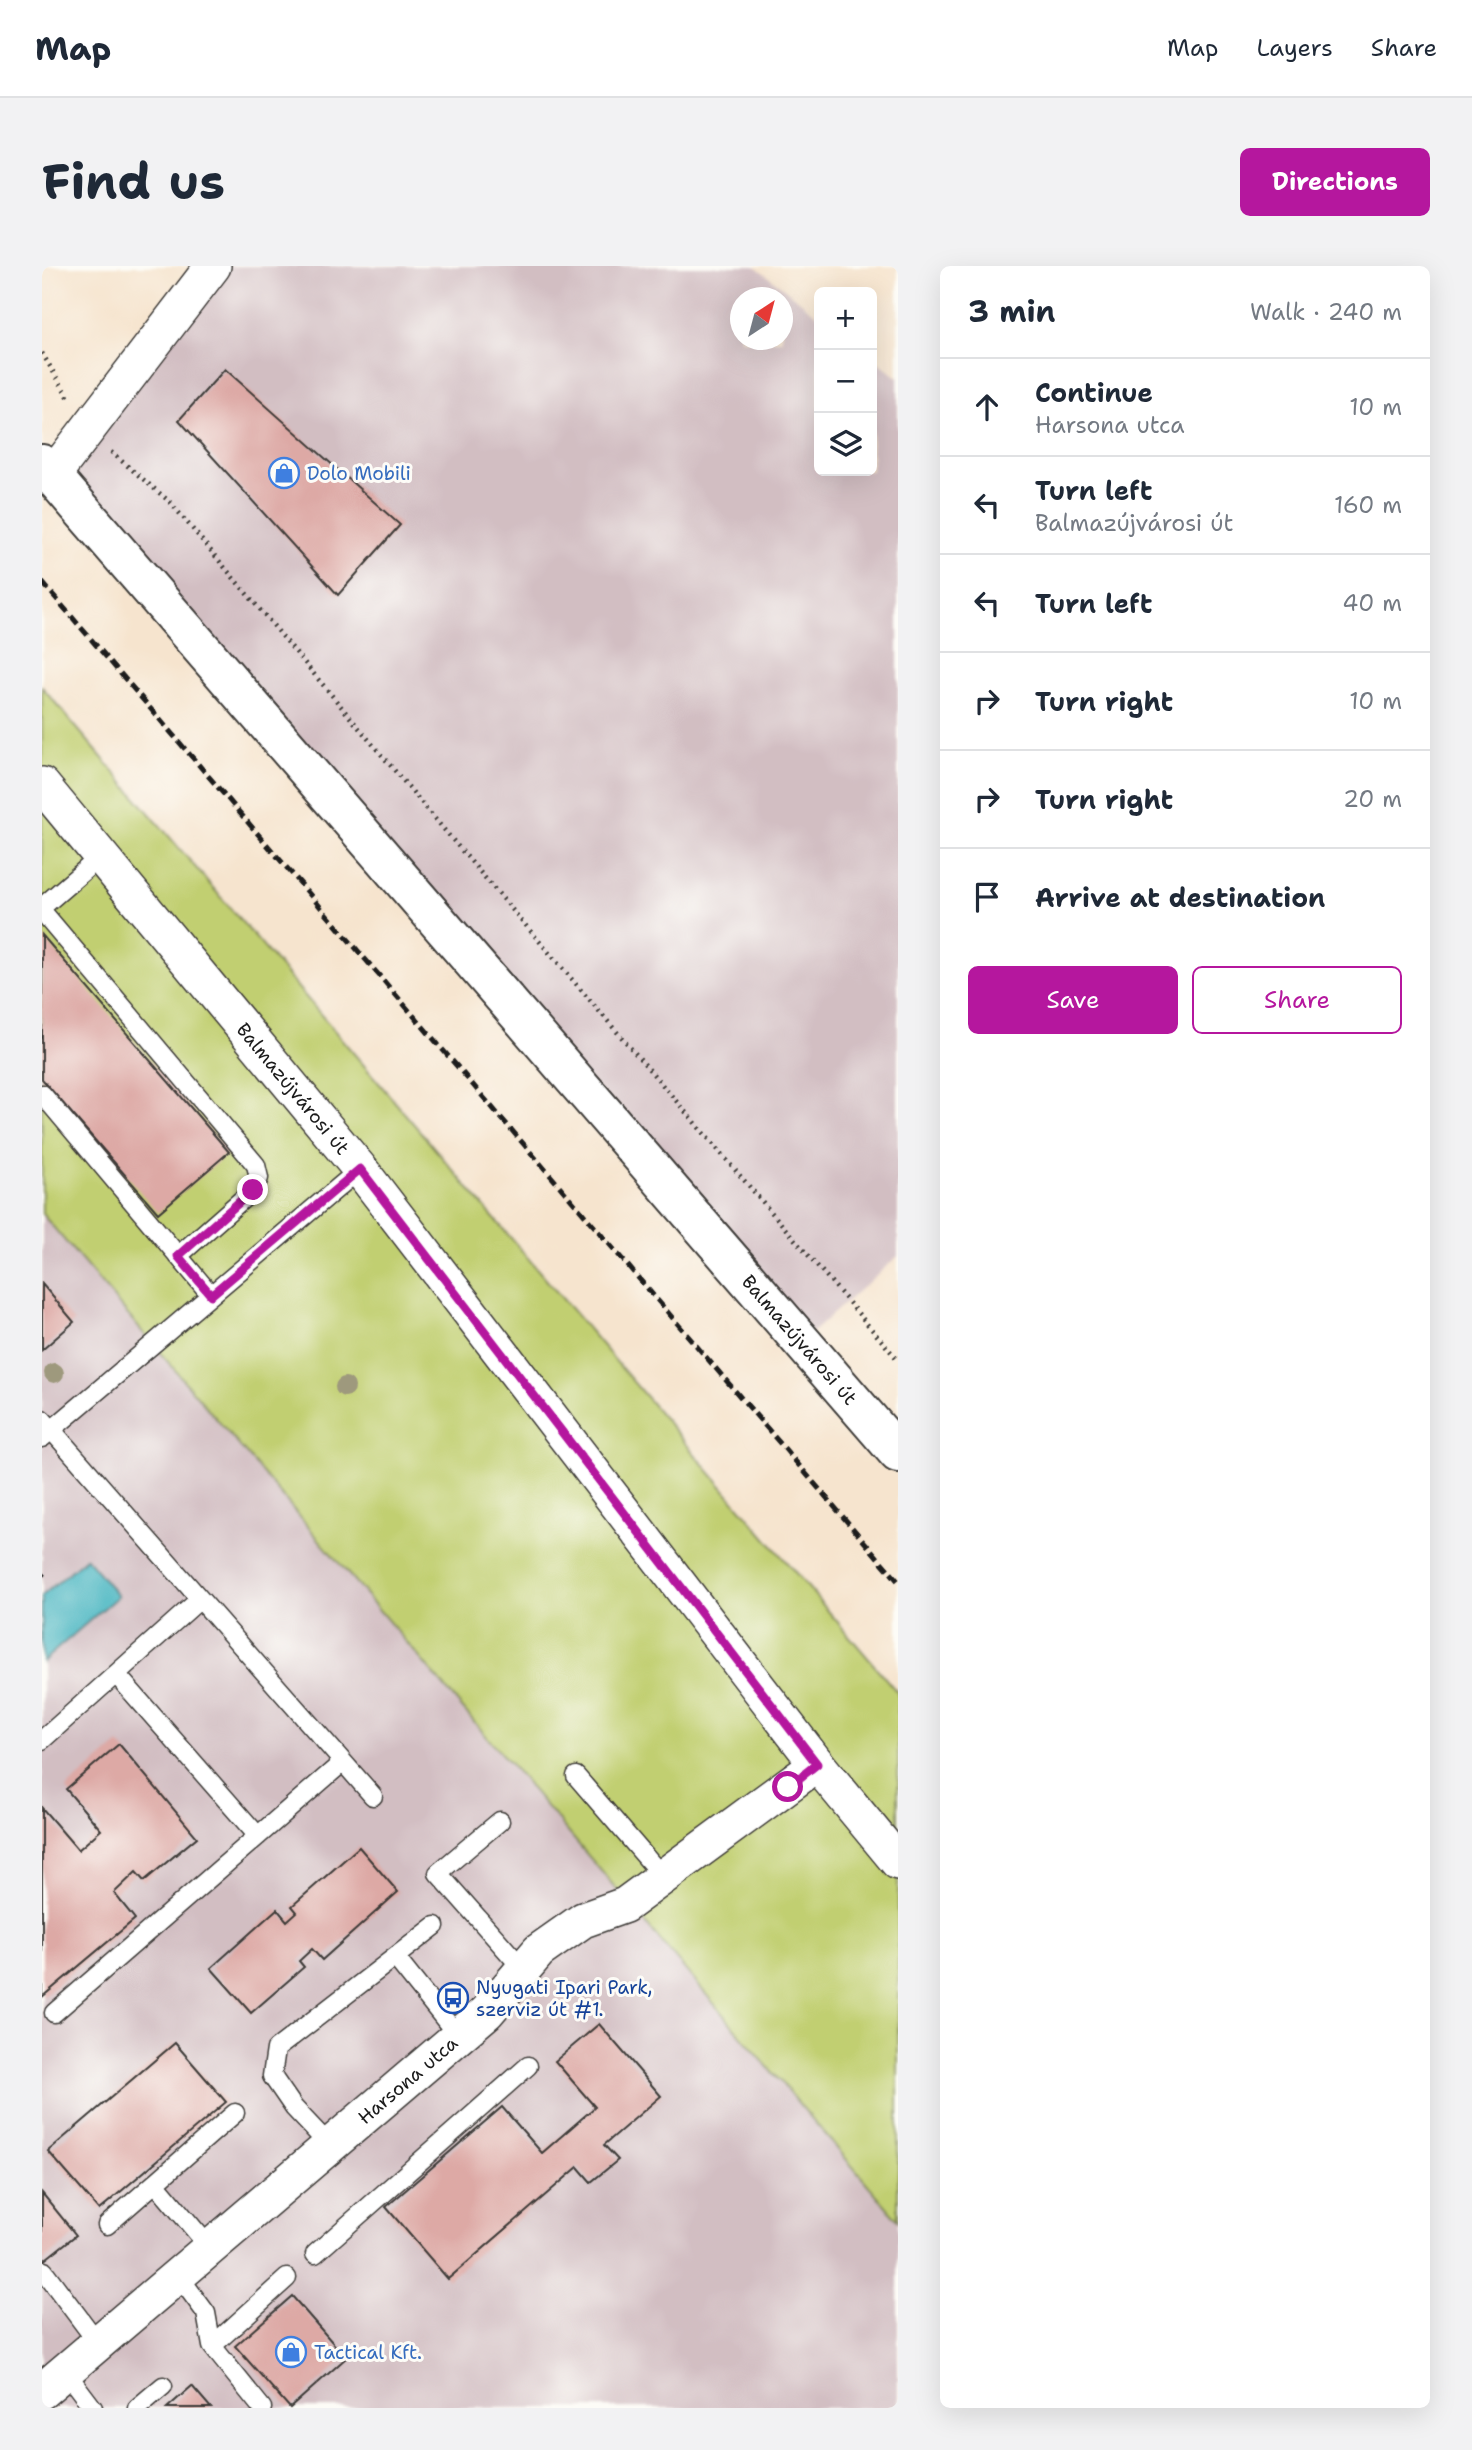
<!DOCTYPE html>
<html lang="en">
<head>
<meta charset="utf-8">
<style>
	body { margin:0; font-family:"Shantell Sans",sans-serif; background:#f2f2f3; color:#1f2937 }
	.controls { position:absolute; right:21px; top:21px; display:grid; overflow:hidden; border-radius:10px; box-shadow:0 7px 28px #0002 }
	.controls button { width:63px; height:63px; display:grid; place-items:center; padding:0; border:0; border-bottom:2px solid #e0e1e3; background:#fff; color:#1f2937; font:35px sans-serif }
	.compass { position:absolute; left:688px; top:21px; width:63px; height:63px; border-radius:50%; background:#fff; box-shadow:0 7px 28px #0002; rotate:36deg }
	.stop { position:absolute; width:21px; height:21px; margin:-16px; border:5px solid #b5179e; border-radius:50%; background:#fff }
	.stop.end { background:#b5179e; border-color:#fff; box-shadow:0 2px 7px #0008 }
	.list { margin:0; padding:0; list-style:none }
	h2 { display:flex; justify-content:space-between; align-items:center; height:91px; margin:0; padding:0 28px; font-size:30px }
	h2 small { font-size:23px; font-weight:400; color:#747a83 }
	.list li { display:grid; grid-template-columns:46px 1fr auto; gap:21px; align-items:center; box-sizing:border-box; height:98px; padding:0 28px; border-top:2px solid #e0e1e3 }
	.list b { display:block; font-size:26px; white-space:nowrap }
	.list p { margin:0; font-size:23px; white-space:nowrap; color:#747a83 }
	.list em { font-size:23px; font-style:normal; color:#747a83 }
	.actions { display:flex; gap:14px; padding:21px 28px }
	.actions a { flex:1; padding:16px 0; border:2px solid #b5179e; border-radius:10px; text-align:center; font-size:24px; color:#b5179e }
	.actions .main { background:#b5179e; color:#fff }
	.icon { flex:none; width:38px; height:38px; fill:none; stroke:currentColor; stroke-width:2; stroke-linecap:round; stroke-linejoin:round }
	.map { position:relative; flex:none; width:856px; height:2142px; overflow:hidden; border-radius:10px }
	header { display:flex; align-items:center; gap:42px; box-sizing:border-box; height:98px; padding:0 35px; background:#fff; border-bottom:2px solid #e0e1e3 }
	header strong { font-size:33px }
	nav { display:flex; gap:38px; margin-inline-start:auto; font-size:24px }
	.intro { display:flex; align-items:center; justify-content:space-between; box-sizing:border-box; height:168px; padding:0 42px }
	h1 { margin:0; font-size:49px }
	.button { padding:18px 32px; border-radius:10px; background:#b5179e; color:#fff; font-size:24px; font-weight:700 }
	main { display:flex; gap:42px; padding:0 42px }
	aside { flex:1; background:#fff; border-radius:10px; box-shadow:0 7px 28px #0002 }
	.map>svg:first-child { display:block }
	.industrial { fill:#d2bec2; fill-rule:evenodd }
	.green { fill:#c1cf71; stroke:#6e7646; stroke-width:2 }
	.water { fill:#46b5c1; stroke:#31686e; stroke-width:2 }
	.building { fill:#dda9a5 }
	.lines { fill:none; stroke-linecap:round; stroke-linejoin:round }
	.service-casing { stroke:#3d3a37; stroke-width:21 }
	.minor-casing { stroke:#3d3a37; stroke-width:38 }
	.primary-casing { stroke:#3d3a37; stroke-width:42 }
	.path { stroke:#3d3a37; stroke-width:4.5; stroke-dasharray:2 5; stroke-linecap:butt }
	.service { stroke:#fff; stroke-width:18 }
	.minor { stroke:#fff; stroke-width:35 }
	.primary { stroke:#fff; stroke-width:38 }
	.rail { stroke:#1c1c1c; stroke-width:5; stroke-dasharray:10 5; stroke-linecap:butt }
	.tree { fill:#9e997d }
	.route { stroke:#b5179e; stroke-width:9 }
	.labels { text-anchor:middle; stroke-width:6; stroke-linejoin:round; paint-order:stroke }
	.shop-label { font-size:19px; fill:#366cbe; stroke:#fdfcf7; text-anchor:start }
	.street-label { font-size:19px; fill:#1c1c1c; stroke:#fdfcf7 }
	.transit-label { font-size:19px; fill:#164399; stroke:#fdfcf7; text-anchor:start }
</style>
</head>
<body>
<header>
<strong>Map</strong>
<nav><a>Map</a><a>Layers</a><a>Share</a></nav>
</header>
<div class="intro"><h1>Find us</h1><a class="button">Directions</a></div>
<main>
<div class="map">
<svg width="856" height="2142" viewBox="0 0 856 2142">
	<rect width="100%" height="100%" fill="#fdfcf7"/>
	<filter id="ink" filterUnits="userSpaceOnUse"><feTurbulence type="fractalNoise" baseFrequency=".0143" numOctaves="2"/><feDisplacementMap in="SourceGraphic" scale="14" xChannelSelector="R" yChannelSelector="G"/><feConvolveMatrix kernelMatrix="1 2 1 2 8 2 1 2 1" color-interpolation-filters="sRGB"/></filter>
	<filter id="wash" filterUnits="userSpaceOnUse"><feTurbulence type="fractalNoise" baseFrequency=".00686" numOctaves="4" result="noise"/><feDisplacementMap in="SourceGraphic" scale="28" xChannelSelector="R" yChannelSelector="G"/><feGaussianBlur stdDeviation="1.57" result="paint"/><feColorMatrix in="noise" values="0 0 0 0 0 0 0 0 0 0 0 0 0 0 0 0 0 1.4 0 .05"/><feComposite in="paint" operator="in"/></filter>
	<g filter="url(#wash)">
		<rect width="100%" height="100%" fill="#f6e4ce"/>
		<path class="industrial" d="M174,0H713L777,50V205H830V91L856,112V990L759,1076L20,204ZM698,32H740V74H698Z
			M0,948L856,1954V2142H0Z"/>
		<path class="green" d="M0,421L856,1427V1954L0,948Z"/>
		<path class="water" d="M44,1292L76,1330L0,1396V1330Z"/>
		<g id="blocks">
			<path class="building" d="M183,103L358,259L296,329L137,154Z
				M0,669L187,886L116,947L0,813Z
				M0,1018L32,1056L0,1084Z
				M77,1478L155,1571L102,1615L94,1606L72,1627L93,1653L0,1731V1542L36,1584L59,1564L24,1523Z
				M317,1581L356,1626L280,1694L270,1683L257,1695L262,1701L209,1747L169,1702L235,1643L245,1655L255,1646L250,1640Z
				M557,1758L619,1830L562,1879L576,1894L549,1916L536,1901L406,2013L344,1941L460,1841L500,1887L553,1841L513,1795Z
				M133,1777L184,1836L57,1944L6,1885Z
				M0,1927L34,1969L0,1996Z
				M250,2030L304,2092L248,2142L193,2080Z
				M150,2120L169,2142H125Z"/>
		</g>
	</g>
	<g filter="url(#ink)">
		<use href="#blocks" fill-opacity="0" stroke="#3d3a37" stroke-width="2"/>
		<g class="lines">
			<g class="service-casing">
				<path id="service" d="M0,641L59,590
					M0,645L214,899L217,912L211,924L136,990
					M0,828L169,1029
					M0,1153L331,1530
					M0,1172L318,903
					M74,1408L216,1570
					M0,1474L158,1333
					M534,1510L621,1611
					M458,1555L396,1607L481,1703
					M353,1691L416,1770
					M12,1747L301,1496
					M288,1880L252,1842L230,1810L234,1783L393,1660
					M114,1918L168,1982
					M65,1959L193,1847
					M273,1988L486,1800
					M2,2005L56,2077
					M136,2009L164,2047L170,2080L220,2142
					M170,2080L245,2012
					M23,2105L51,2142
					M95,2142L121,2120"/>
			</g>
			<g class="minor-casing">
				<g id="minor">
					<path d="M10,210L171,0"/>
					<path id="s1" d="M0,519L318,903L775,1498L856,1596"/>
					<path id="s2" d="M0,2125L445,1746L497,1685L541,1654L583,1639L775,1498"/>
				</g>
			</g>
			<g class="primary-casing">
				<g id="primary">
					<path id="s3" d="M0,198L856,1187"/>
				</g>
			</g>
			<path class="path" d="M0,87L27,132
				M69,186L128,236L420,585L856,1094"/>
			<use href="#service" class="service"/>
			<use href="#minor" class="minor"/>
			<use href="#primary" class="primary"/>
			<path class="rail" d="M0,316L856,1315
				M0,1309L2,1307"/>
		</g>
		<g class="tree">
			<circle cx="12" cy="1107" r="10"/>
			<circle cx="303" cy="1121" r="10"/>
		</g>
	</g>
	<g class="lines" filter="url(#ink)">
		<path class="route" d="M211,924L136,990L169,1029L318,903L775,1498L746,1521"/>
	</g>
	<defs>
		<g id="shop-ring" transform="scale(1.575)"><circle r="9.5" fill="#fdfcf7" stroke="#3f7fe0" stroke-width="1.5"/><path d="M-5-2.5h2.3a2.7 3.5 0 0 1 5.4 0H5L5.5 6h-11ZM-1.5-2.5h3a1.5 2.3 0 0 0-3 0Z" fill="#3f7fe0"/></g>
		<g id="bus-ring" transform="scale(1.575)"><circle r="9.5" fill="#fdfcf7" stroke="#1a4fb4" stroke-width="1.5"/><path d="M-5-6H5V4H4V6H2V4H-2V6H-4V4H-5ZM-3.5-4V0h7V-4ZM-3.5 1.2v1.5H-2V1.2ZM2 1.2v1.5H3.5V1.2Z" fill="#1a4fb4"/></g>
	</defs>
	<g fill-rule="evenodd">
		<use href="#shop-ring" x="242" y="207"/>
		<use href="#bus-ring" x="411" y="1732"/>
		<use href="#shop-ring" x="249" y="2086"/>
	</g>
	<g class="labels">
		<g class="shop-label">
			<text x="265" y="214">Dolo Mobili</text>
			<text x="272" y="2093">Tactical Kft.</text>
		</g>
		<g class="street-label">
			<text dy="7" stroke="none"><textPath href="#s1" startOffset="394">Balmazújvárosi út</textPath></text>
			<text dy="7" stroke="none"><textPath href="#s3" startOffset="1158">Balmazújvárosi út</textPath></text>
			<text dy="7" stroke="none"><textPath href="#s2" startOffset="480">Harsona utca</textPath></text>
		</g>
		<g class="transit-label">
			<text x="434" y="1728">Nyugati Ipari Park,<tspan x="434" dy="22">szerviz út #1.</tspan></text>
		</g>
	</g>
</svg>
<div class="controls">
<button>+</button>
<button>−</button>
<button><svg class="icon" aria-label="layers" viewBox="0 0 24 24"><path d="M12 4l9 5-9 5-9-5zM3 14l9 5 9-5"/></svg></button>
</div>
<svg class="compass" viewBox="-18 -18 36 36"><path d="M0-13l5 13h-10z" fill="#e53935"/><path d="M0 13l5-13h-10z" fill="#747a83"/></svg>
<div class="stop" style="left:746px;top:1521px"></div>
<div class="stop end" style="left:211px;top:924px"></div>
</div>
<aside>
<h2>3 min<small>Walk · 240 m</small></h2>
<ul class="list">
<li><svg class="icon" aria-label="ahead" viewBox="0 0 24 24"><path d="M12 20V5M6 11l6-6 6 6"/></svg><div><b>Continue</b><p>Harsona utca</p></div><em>10 m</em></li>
<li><svg class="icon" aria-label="left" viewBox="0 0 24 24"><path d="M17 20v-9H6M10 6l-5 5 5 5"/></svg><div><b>Turn left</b><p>Balmazújvárosi út</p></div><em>160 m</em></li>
<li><svg class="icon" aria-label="left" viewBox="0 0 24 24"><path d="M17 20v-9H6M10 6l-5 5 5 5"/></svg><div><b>Turn left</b></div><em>40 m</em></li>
<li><svg class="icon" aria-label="right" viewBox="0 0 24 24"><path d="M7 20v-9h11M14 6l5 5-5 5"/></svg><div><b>Turn right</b></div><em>10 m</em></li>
<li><svg class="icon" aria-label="right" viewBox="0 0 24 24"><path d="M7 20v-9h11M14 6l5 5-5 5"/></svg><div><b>Turn right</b></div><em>20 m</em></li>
<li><svg class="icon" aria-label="arrive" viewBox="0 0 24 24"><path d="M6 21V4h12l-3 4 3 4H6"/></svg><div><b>Arrive at destination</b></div></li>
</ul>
<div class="actions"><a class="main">Save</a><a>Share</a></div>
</aside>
</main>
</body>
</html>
